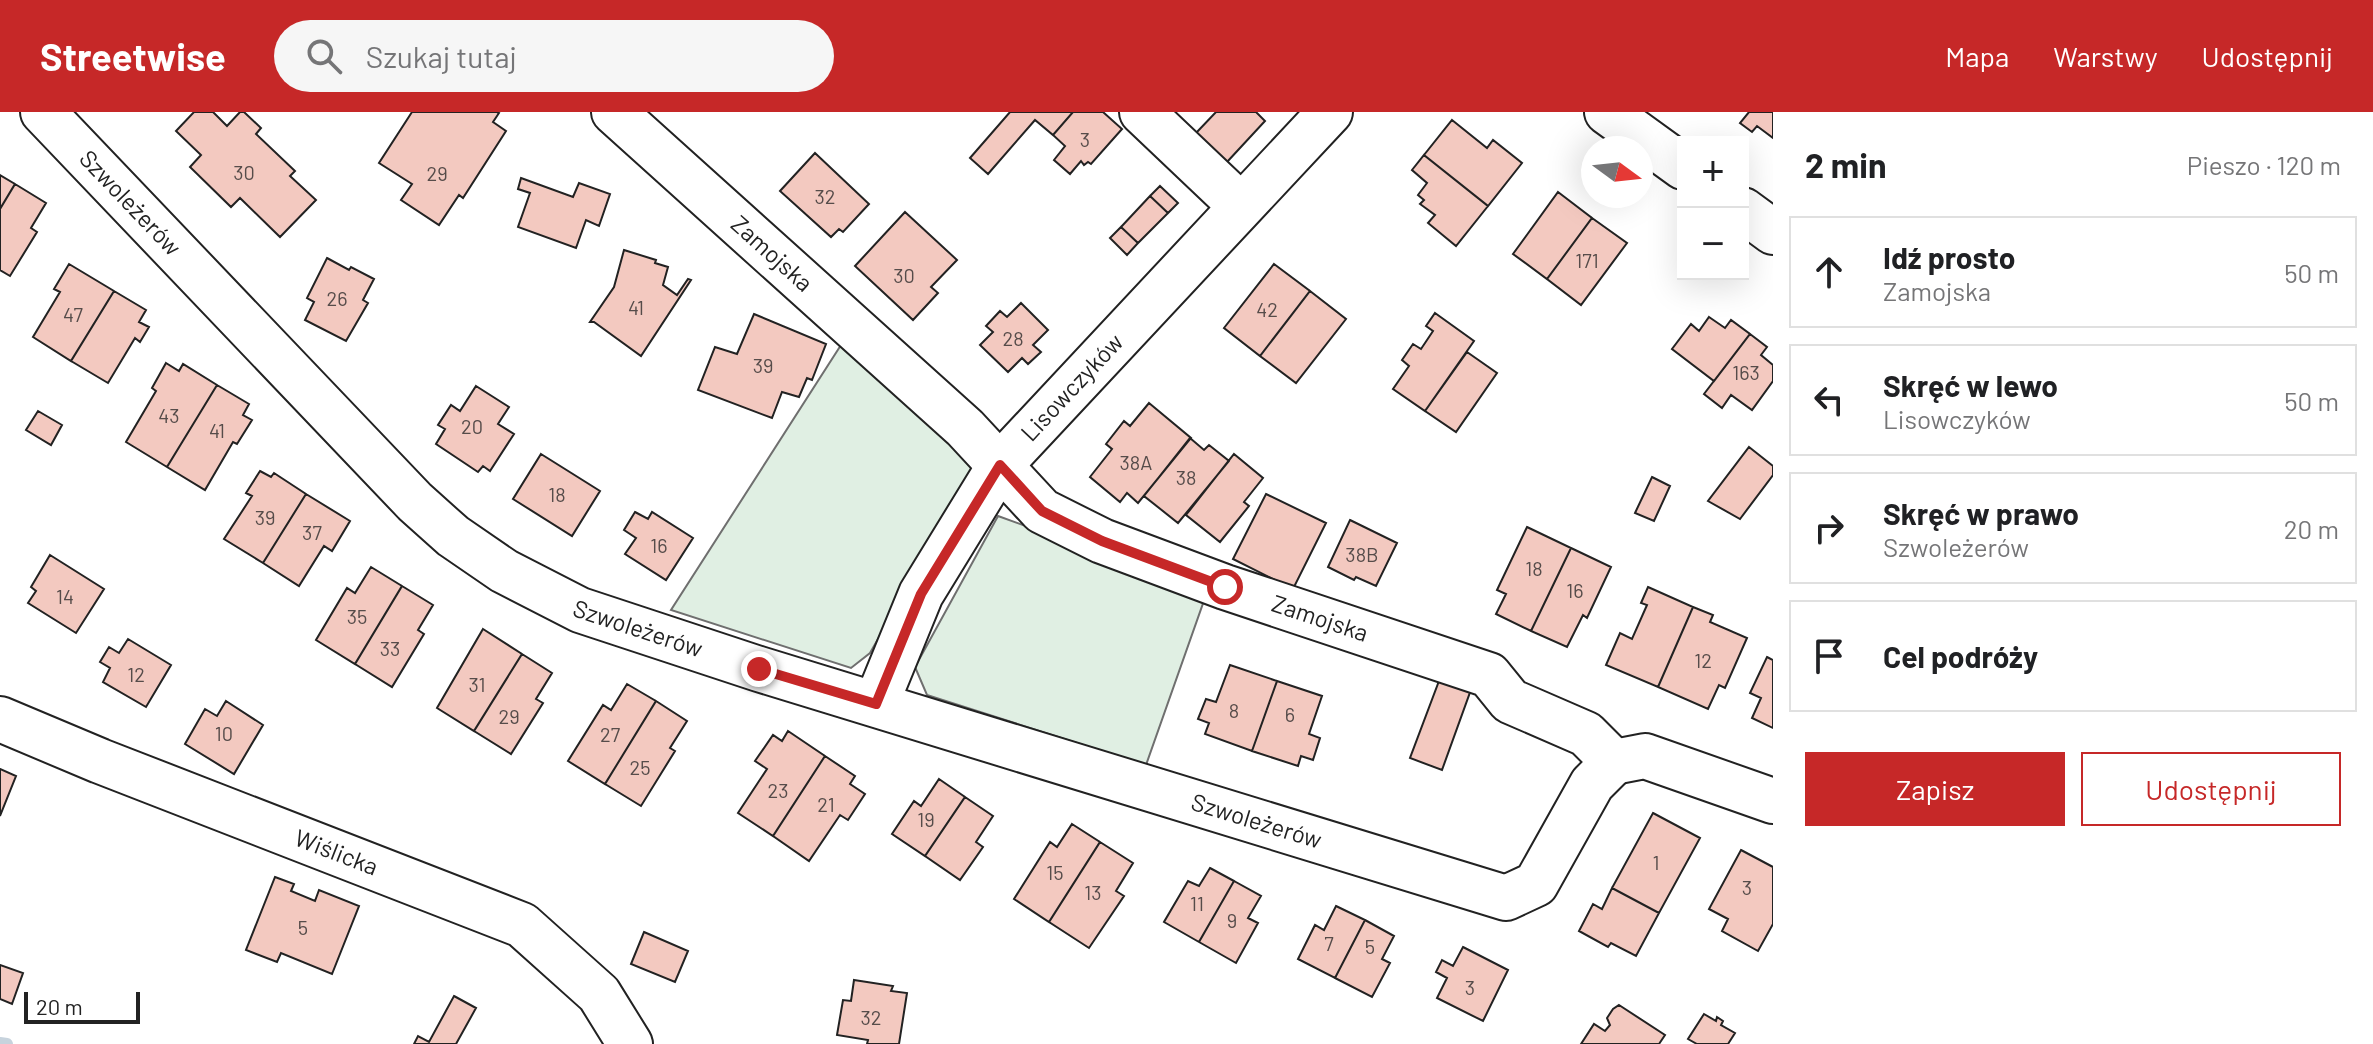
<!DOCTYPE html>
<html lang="pl">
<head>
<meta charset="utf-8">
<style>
	body { margin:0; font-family:Barlow,sans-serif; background:#f6f6f6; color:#202124 }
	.controls { position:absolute; right:24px; top:24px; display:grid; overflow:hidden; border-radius:0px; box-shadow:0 8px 32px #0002 }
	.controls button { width:72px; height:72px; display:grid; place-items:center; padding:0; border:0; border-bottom:2px solid #e0e0e0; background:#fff; color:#202124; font:40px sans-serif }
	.compass { position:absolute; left:1581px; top:24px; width:72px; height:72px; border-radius:50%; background:#fff; box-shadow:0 8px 32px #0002; rotate:105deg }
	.scale { position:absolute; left:24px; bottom:20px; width:116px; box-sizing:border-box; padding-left:8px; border:4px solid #222; border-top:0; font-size:22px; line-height:28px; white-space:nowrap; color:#222; -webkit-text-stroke:6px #fff; paint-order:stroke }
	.stop { position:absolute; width:24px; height:24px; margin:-18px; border:6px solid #c62828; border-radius:50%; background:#fff }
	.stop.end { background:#c62828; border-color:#fff; box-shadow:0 2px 8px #0008 }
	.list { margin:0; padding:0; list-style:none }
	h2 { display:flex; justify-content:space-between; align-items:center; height:104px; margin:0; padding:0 32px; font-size:34px }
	h2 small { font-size:26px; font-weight:400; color:#757577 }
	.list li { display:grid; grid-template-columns:52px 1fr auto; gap:24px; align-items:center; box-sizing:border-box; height:112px; margin:0 16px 16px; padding:0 16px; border:2px solid #e0e0e0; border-radius:0px }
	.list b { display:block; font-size:30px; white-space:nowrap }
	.list p { margin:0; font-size:26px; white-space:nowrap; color:#757577 }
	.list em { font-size:26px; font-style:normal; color:#757577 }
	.actions { display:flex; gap:16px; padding:24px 32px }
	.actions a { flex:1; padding:18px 0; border:2px solid #c62828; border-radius:0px; text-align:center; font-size:28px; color:#c62828 }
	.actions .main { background:#c62828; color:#fff }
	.icon { flex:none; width:44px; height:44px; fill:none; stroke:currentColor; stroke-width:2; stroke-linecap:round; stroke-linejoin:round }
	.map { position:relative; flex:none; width:1773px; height:932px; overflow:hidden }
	header { display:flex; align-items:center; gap:48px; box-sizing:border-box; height:112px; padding:0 40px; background:#c62828; color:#fff }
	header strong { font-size:38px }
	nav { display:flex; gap:44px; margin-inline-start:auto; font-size:28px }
	.search { width:560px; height:72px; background:#f6f6f6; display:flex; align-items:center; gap:20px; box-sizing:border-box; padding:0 28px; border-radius:44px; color:#757577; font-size:30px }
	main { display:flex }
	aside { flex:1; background:#fff }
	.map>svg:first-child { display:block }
	.green { fill:#e0efe3; stroke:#6f6f6f; stroke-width:2 }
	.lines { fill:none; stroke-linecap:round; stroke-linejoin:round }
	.stream { stroke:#c7d3dd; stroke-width:12 }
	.building { fill:#f3c9c0; stroke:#222; stroke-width:2 }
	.minor-casing { stroke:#222; stroke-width:48 }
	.minor { stroke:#fff; stroke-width:44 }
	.route { stroke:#c62828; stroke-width:10 }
	.labels { text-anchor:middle; stroke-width:6; stroke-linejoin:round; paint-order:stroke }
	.number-label { font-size:20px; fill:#564c4a }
	.street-label { font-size:24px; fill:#222; stroke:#fff }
</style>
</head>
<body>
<header>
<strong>Streetwise</strong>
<div class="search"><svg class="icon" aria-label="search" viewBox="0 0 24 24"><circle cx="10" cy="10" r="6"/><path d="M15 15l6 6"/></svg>Szukaj tutaj</div>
<nav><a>Mapa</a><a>Warstwy</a><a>Udostępnij</a></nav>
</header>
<main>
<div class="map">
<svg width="1773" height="932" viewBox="0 0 1773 932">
	<rect width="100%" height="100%" fill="#fff"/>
	<path class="green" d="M841,233L961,335L975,358L870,541L851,556L671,498Z
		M998,404L1207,480L1146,653L927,583L915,555Z"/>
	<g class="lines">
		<path class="stream" d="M0,931L7,932"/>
	</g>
	<path class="building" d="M194,0H213L227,14L240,0H244L261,16L256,22L295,59L290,64L316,88L280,125L240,86L231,95L190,55L201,43L176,19Z
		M412,0H497L499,1L493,10L506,19L463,86L459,83L439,113L401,88L412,72L379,51Z
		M1010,0H1073L1053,23L1035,8L988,62L970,46Z
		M1073,0H1103L1122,17L1091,52L1088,50L1084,53L1081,49L1070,62L1054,48L1065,34L1053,23Z
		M1216,0H1256L1265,9L1227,50L1196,21Z
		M1749,0H1773V26L1757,14L1752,20L1740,11Z
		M1452,8L1487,36L1493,28L1522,51L1488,94L1424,43Z
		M815,41L869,92L843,120L839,117L831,125L780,79Z
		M1424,43L1488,94L1456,134L1428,111L1435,103L1420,92L1424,88L1418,83L1427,71L1412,58Z
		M0,63L15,72L0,97Z
		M521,66L573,85L579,71L610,82L599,114L586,108L576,136L518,115L530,81L518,77Z
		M15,72L46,91L31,116L37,120L10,164L0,158V97Z
		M1160,74L1178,91L1168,101L1150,84Z
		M1558,80L1592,106L1547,167L1513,142Z
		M1150,84L1168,101L1138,131L1121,115Z
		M905,100L957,148L931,175L938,181L913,208L855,154Z
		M1592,106L1627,131L1581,193L1547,167Z
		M1121,115L1138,131L1127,143L1110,126Z
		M624,138L656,148L655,151L668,155L663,173L677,183L688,167L691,168L641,244L594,210H590L614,175Z
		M327,146L349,158L351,155L374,167L363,188L368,191L346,229L305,208L314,190L307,186Z
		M69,152L114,179L71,249L33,225L60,180L54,177Z
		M1274,152L1310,179L1260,244L1224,216Z
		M114,179L146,198L139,210L149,215L140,230L135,226L108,271L71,249Z
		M1310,179L1346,207L1296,271L1260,244Z
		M1021,191L1048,218L1033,233L1041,240L1028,252L1022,246L1008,260L980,233L993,220L986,214L1000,199L1007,205Z
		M1435,201L1474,229L1425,299L1393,277L1409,254L1402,248L1413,232L1421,237L1433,219L1426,214Z
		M754,202L826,232L812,268L807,266L799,285L782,280L772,306L698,278L715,235L737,242Z
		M1709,205L1725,216L1731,208L1750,222L1714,269L1672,237L1691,212L1699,219Z
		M1750,222L1767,235L1761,243L1773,253V269L1752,298L1731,283L1722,296L1704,282Z
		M1467,240L1497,261L1456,320L1425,299Z
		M166,251L179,259L183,252L217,273L167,355L126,330L156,279L152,276Z
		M217,273L249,292L243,303L252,308L237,332L233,330L205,378L167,355Z
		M476,274L509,295L498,312L514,322L490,359L483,354L478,360L436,332L445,317L438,313L451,293L460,299Z
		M1149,291L1191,326L1138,391L1127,381L1120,390L1090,365L1112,337L1106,332L1124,309L1130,314Z
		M38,299L62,313L51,333L26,318Z
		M1190,326L1204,338L1209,333L1229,349L1178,411L1144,384Z
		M1749,335L1773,354V363L1740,407L1708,389Z
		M541,342L600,379L572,424L513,387Z
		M1234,342L1263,366L1244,390L1249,394L1220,430L1186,403Z
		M260,359L271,365L274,361L306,382L263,451L224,427L252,384L246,381Z
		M1652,365L1670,374L1654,409L1635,401Z
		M306,382L350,409L332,439L324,434L299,474L263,451Z
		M1266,382L1326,411L1293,477L1233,447Z
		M635,400L648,407L652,400L693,426L666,468L625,442L636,426L624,418Z
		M1350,408L1397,431L1376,474L1356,465L1354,468L1328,455Z
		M1527,415L1571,436L1531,519L1496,502L1506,482L1497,478Z
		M1571,436L1611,455L1587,506L1583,503L1567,535L1531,519Z
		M50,443L104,477L76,521L28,491L36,479L31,475Z
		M371,455L402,474L355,552L316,528L347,476L355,481Z
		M402,474L433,493L418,518L424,522L392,575L355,552Z
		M1648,475L1693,495L1658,575L1606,553L1620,521L1632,527L1647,493L1641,491Z
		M1693,495L1713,503L1710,510L1747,526L1725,576L1719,573L1708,597L1658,575Z
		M483,517L522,542L474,619L437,596Z
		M128,527L171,553L146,595L103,570L110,556L100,550L109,535L119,541Z
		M522,542L552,561L536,587L543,591L511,642L474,619Z
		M1767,545L1773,548V616L1752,606L1761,586L1750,581Z
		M1230,553L1277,569L1252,639L1205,622L1209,611L1198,607L1206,587L1216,590Z
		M1442,561L1473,572L1442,658L1410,646Z
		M1277,569L1322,584L1309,622L1320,626L1313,648L1301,644L1298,654L1252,639Z
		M627,572L656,589L605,672L568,649L603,593L611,598Z
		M226,589L263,613L234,662L185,632L205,597L217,604Z
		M656,589L687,609L670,636L675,639L641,694L605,672Z
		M788,619L825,644L773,724L738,701L767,657L755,649L773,623L782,629Z
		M825,644L855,664L850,672L865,682L848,708L840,703L809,749L773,724Z
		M0,657L16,664L0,704Z
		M939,667L965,685L925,744L892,722L914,689L921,694Z
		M965,685L993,704L976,730L983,735L960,768L925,744Z
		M1653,701L1700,726L1659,801L1612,776Z
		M1072,712L1100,730L1049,810L1014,787L1050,730L1057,735Z
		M1100,730L1133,751L1116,779L1124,784L1089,836L1049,810Z
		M1741,738L1773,755V812L1758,839L1722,819L1728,807L1709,797Z
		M1210,756L1234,769L1199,830L1164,810L1188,769L1199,774Z
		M275,765L294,772L291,779L315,789L319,778L359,794L332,862L281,841L277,850L246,838Z
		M1234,769L1261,784L1248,806L1258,811L1236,851L1199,830Z
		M1612,776L1659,801L1636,844L1611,831L1608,835L1579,819L1593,792L1602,797Z
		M1336,794L1365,808L1335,866L1298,847L1315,813L1324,818Z
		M1365,808L1394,824L1382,847L1390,851L1372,885L1335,866Z
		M644,820L688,839L675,870L631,852Z
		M1463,835L1508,858L1483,909L1437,886L1447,866L1436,860L1442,848L1453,854Z
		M0,853L23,861L12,892L0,887Z
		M854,868L893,874L891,879L907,881L899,932H867L868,928L837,923L843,888L851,889Z
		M454,884L476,896L456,932H414L418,924L429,930Z
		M1619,893L1665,923L1659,932H1581L1594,912L1605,919L1610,913L1607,906L1613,897Z
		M1704,902L1716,909L1717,905L1723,909L1721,913L1735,921L1728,932H1697L1688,927Z"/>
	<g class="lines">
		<g class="minor-casing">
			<g id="minor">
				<path id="s1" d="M43,0L415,390L453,424L504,459L580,498L759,557L1506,786L1536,772L1592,672L1614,650"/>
				<path id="s2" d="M614,0L965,316L1042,399L1102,429L1225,475L1489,563L1510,589L1586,622L1614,650"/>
				<path d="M1142,0L1241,94"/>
				<path d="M1607,0L1683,55"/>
				<path d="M1743,98L1773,120"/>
				<path id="s3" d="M876,592L921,482L1000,353L1330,0"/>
				<path id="s4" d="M0,607L100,649L522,813L599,882L630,932"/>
				<path d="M1614,650L1645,644L1773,689"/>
			</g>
		</g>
		<use href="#minor" class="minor"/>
	</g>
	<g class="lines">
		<path class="route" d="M759,557L876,592L921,482L1000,353L1042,399L1102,429L1225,475"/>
	</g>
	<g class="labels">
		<g class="number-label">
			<text x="1085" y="35">3</text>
			<text x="244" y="68">30</text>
			<text x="437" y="69">29</text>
			<text x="825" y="92">32</text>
			<text x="1587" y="156">171</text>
			<text x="904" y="171">30</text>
			<text x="337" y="194">26</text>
			<text x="636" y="203">41</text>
			<text x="1267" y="205">42</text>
			<text x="73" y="210">47</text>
			<text x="1013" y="234">28</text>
			<text x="763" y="261">39</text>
			<text x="1746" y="268">163</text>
			<text x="169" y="311">43</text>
			<text x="472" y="322">20</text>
			<text x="217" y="326">41</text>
			<text x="1136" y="358">38A</text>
			<text x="1186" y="373">38</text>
			<text x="557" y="390">18</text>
			<text x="265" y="413">39</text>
			<text x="312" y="428">37</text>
			<text x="659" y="441">16</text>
			<text x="1362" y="450">38B</text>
			<text x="1534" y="464">18</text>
			<text x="1575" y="486">16</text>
			<text x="65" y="492">14</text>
			<text x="357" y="512">35</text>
			<text x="390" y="544">33</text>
			<text x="1703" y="556">12</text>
			<text x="136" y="570">12</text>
			<text x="477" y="580">31</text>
			<text x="1234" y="606">8</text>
			<text x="1290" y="610">6</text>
			<text x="509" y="612">29</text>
			<text x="224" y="629">10</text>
			<text x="610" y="630">27</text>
			<text x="640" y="663">25</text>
			<text x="778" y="686">23</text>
			<text x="826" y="700">21</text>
			<text x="926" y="715">19</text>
			<text x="1656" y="758">1</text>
			<text x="1055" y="768">15</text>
			<text x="1747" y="783">3</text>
			<text x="1093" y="788">13</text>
			<text x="1197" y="799">11</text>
			<text x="1232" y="816">9</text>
			<text x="303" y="823">5</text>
			<text x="1329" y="839">7</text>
			<text x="1370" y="842">5</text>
			<text x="1470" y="883">3</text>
			<text x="871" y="913">32</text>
		</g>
		<g class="street-label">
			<text dy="8" stroke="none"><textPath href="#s1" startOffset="126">Szwoleżerów</textPath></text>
			<text dy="8" stroke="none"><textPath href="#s2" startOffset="212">Zamojska</textPath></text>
			<text dy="8" stroke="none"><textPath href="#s3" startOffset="376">Lisowczyków</textPath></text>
			<text dy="8" stroke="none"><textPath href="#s2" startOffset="884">Zamojska</textPath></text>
			<text dy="8" stroke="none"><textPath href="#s1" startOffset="798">Szwoleżerów</textPath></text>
			<text dy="8" stroke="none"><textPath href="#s1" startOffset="1446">Szwoleżerów</textPath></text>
			<text dy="8" stroke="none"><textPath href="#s4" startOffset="362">Wiślicka</textPath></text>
		</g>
	</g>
</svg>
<div class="controls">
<button>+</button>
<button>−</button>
</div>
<svg class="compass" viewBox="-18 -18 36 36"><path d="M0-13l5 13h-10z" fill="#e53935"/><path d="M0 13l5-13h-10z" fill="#757577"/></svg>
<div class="scale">20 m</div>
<div class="stop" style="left:1225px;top:475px"></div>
<div class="stop end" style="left:759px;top:557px"></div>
</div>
<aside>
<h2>2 min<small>Pieszo · 120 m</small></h2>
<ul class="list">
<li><svg class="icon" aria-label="ahead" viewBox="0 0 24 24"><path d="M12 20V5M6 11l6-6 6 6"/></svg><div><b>Idź prosto</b><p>Zamojska</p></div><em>50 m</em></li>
<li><svg class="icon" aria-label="left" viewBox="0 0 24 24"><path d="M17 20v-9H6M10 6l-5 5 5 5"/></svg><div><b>Skręć w lewo</b><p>Lisowczyków</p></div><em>50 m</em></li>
<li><svg class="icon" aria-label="right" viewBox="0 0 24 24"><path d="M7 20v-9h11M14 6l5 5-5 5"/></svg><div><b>Skręć w prawo</b><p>Szwoleżerów</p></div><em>20 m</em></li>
<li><svg class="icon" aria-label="arrive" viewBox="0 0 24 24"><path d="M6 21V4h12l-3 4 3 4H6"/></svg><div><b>Cel podróży</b></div></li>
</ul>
<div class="actions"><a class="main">Zapisz</a><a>Udostępnij</a></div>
</aside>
</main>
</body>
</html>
